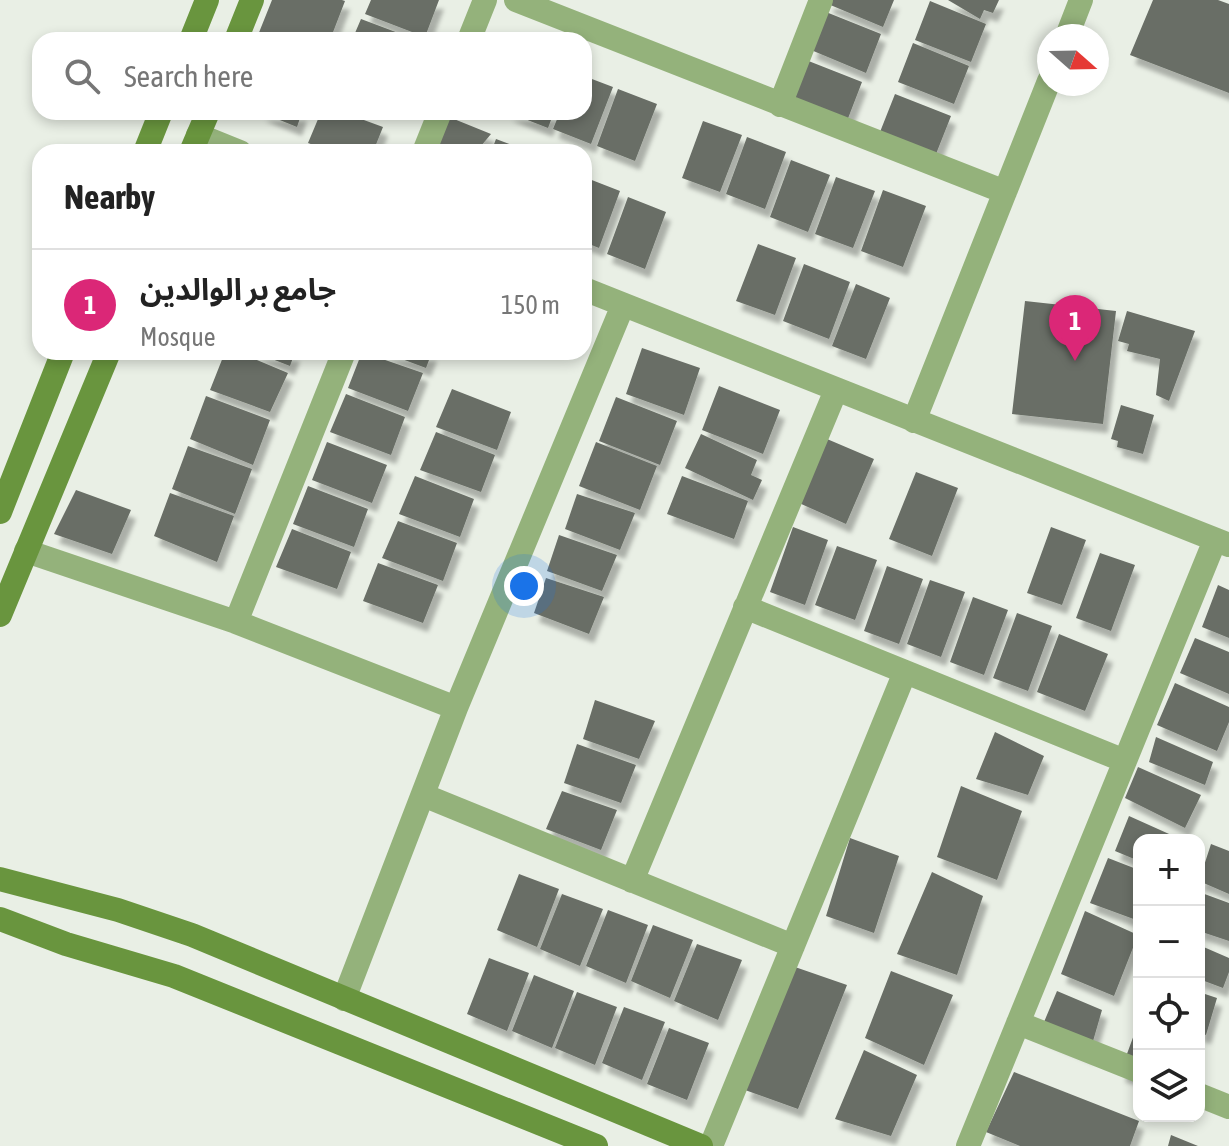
<!DOCTYPE html>
<html lang="en">
<head>
<meta charset="utf-8">
<style>
	body { margin:0; font-family:"Asap Condensed","Noto Sans Arabic",sans-serif; background:#f6f6f6; color:#222 }
	.controls { position:absolute; right:24px; bottom:24px; display:grid; overflow:hidden; border-radius:16px; box-shadow:0 4px 12px #0003 }
	.controls button { width:72px; height:72px; display:grid; place-items:center; padding:0; border:0; border-bottom:2px solid #e0e0e0; background:#fff; color:#222; font:40px sans-serif }
	.compass { position:absolute; left:1037px; top:24px; width:72px; height:72px; border-radius:50%; background:#fff; box-shadow:0 4px 12px #0003; rotate:110deg }
	.you { position:absolute; left:524px; top:586px; width:28px; height:28px; margin:-20px; border:6px solid #fff; border-radius:50%; background:#1a73e8; box-shadow:0 0 0 12px #1a73e833 }
	.badge { display:grid; place-items:center; width:52px; height:52px; border-radius:50%; background:#db2777; color:#fff; font-size:26px; font-weight:700 }
	.pin { position:absolute; translate:-50% -66px; filter:drop-shadow(0 2px 4px #0008) }
	.pin::after { content:''; position:absolute; top:42px; width:28px; height:24px; background:inherit; clip-path:polygon(0 0,100% 0,50% 100%) }
	.list { margin:0; padding:0; list-style:none }
	h2 { display:flex; justify-content:space-between; align-items:center; height:104px; margin:0; padding:0 32px; font-size:34px }
	h2 small { font-size:26px; font-weight:400; color:#767676 }
	.list li { display:grid; grid-template-columns:52px 1fr auto; gap:24px; align-items:center; box-sizing:border-box; height:112px; padding:0 32px; border-top:2px solid #e0e0e0 }
	.list b { display:block; font-size:30px; white-space:nowrap }
	.list p { margin:0; font-size:26px; white-space:nowrap; color:#767676 }
	.list em { font-size:26px; font-style:normal; color:#767676 }
	.icon { flex:none; width:44px; height:44px; fill:none; stroke:currentColor; stroke-width:2; stroke-linecap:round; stroke-linejoin:round }
	.map { position:relative; flex:none; width:1229px; height:1146px; overflow:hidden }
	.search { position:absolute; background:#fff; box-shadow:0 4px 12px #0003; left:32px; top:32px; width:560px; height:88px; display:flex; align-items:center; gap:20px; box-sizing:border-box; padding:0 28px; border-radius:24px; color:#767676; font-size:30px }
	.panel { position:absolute; background:#fff; box-shadow:0 4px 12px #0003; left:32px; top:144px; width:560px; height:216px; border-radius:24px }
	.map>svg:first-child { display:block }
	.building { fill:#696e66; filter:url(#shadow) }
	.lines { fill:none; stroke-linecap:round; stroke-linejoin:round }
	.street { stroke:#94b27b; stroke-width:24 }
	.secondary { stroke:#69953e; stroke-width:24 }
</style>
</head>
<body>
<div class="map">
<svg width="1229" height="1146" viewBox="0 0 1229 1146">
	<defs>
		<filter id="shadow"><feDropShadow dx="5" dy="9" stdDeviation="2" flood-color="#0004"/></filter>
	</defs>
	<rect width="100%" height="100%" fill="#e9efe5"/>
	<path class="building" d="M272,0H342L345,1L330,40H256Z
		M371,0H439L425,37L365,14Z
		M829,0H894L883,27L828,4Z
		M948,0H999L993,13L984,10L980,19Z
		M1153,0H1218L1229,4V93L1130,55Z
		M930,1L986,24L971,62L915,40Z
		M826,12L881,34L866,73L811,50Z
		M361,19L417,40H352Z
		M913,43L969,66L954,104L898,82Z
		M806,60L862,82L847,121L791,98Z
		M584,76L613,87L591,144L553,129L560,112H584Z
		M618,89L657,104L635,161L597,146Z
		M895,94L951,116L936,154L880,132Z
		M260,112H302L297,127Z
		M321,112H342L383,127L373,152H332L308,143Z
		M507,112H554L548,128Z
		M449,117L491,134L476,152H436Z
		M703,121L742,135L720,192L682,178Z
		M747,137L786,152L765,209L726,194Z
		M496,139L531,152H491Z
		M791,160L830,175L808,232L770,217Z
		M584,177L620,191L599,248L584,242Z
		M836,177L875,191L853,248L815,234Z
		M883,190L926,206L903,267L861,251Z
		M628,197L666,212L645,269L607,254Z
		M758,244L796,258L775,315L736,301Z
		M804,264L850,282L829,339L783,321Z
		M856,284L890,298L866,359L832,346Z
		M1025,301L1116,311L1103,424L1012,414Z
		M1127,311L1195,331L1169,401L1156,395L1160,359L1127,351L1129,344L1118,341Z
		M642,348L700,368L684,415L626,394Z
		M225,352H238L288,373L270,412L210,390Z
		M254,352H295L290,366Z
		M362,352L423,373L408,411L348,388Z
		M383,352H432L426,368Z
		M719,386L780,410L763,454L702,430Z
		M452,389L511,412L497,450L436,427Z
		M346,394L405,417L391,455L330,432Z
		M206,396L270,420L253,465L190,439Z
		M616,397L677,421L660,465L599,441Z
		M1121,405L1154,415L1143,454L1117,447L1118,441L1111,439Z
		M436,432L495,455L481,492L420,470Z
		M701,434L757,460L751,475L762,480L753,500L685,468Z
		M827,439L874,459L846,524L799,503Z
		M327,442L387,465L372,503L312,480Z
		M596,442L657,466L640,510L579,486Z
		M188,446L252,469L235,514L172,489Z
		M916,472L958,488L932,556L889,539Z
		M415,476L474,499L460,537L399,514Z
		M682,476L748,501L734,539L667,514Z
		M308,486L368,509L354,547L293,524Z
		M76,490L131,510L112,554L54,534Z
		M170,493L234,516L217,562L154,536Z
		M577,494L635,513L620,550L565,529Z
		M398,521L457,543L443,581L382,558Z
		M793,527L828,540L805,605L770,592Z
		M1051,527L1086,540L1062,605L1027,593Z
		M292,529L351,552L337,589L276,567Z
		M559,535L617,555L602,591L547,571Z
		M837,546L877,560L855,620L815,605Z
		M1100,553L1135,565L1111,631L1076,618Z
		M378,563L438,585L423,623L363,601Z
		M887,566L923,579L899,644L864,631Z
		M546,578L604,597L589,634L534,613Z
		M930,580L965,592L941,657L907,644Z
		M1218,585L1229,590V638L1202,627Z
		M973,597L1008,610L984,675L950,662Z
		M1017,613L1052,626L1028,691L993,678Z
		M1059,634L1108,654L1085,711L1037,692Z
		M1195,638L1229,652V694L1180,673Z
		M1175,683L1229,707V722L1217,751L1157,725Z
		M595,700L655,721L639,759L583,739Z
		M995,732L1044,756L1028,795L976,779Z
		M1156,737L1213,762L1205,785L1149,762Z
		M577,744L636,765L621,803L564,783Z
		M1138,767L1201,795L1185,828L1125,798Z
		M961,786L1022,811L997,880L937,857Z
		M562,791L617,810L601,850L546,829Z
		M1129,816L1178,838V840H1139V861L1115,851Z
		M850,838L899,856L874,933L826,916Z
		M1211,844L1229,851V894L1199,881Z
		M1108,858L1139,870V921L1090,903Z
		M932,872L983,896L957,975L897,954Z
		M519,874L559,889L537,947L497,930Z
		M1199,892L1229,903V941L1199,931Z
		M562,894L603,909L580,966L540,949Z
		M608,910L648,925L626,983L586,966Z
		M1085,911L1138,935L1114,996L1061,974Z
		M653,925L693,940L670,998L631,981Z
		M697,944L742,960L718,1020L674,1001Z
		M1199,945L1229,958V972L1223,988L1199,979Z
		M489,958L529,973L507,1031L467,1014Z
		M795,967L847,985L798,1109L745,1090Z
		M891,971L953,995L924,1065L865,1038Z
		M534,975L574,991L552,1048L512,1031Z
		M1057,991L1102,1010L1089,1055L1039,1034Z
		M577,992L617,1007L595,1065L555,1048Z
		M1199,992L1217,998L1206,1035L1199,1033Z
		M624,1007L665,1022L642,1080L602,1063Z
		M1139,1021V1079L1120,1073Z
		M669,1028L709,1043L687,1100L647,1084Z
		M864,1050L917,1075L891,1136L835,1119Z
		M1014,1072L1139,1121L1130,1146H1020L986,1132Z
		M1171,1135L1198,1146H1168Z"/>
	<g class="lines">
		<path class="street" d="M516,0L1005,192
			M1067,36L1081,0
			M469,40L485,0
			M780,105L821,0
			M198,135L240,152
			M424,152L440,112
			M584,289L1229,545
			M914,421L1049,81
			M26,551L236,622L456,708
			M745,607L1125,761
			M236,622L344,352
			M423,795L793,946
			M632,881L836,390
			M344,999L456,708L623,305
			M1018,1023L1139,1071
			M1199,1095L1229,1107
			M711,1146L905,672
			M968,1146L1215,540"/>
		<path class="secondary" d="M191,40L207,0
			M236,40L252,0
			M145,152L161,112
			M191,152L208,112
			M0,512L63,352
			M0,615L109,352
			M0,879L118,910L192,935L701,1146
			M0,919L66,944L174,976L596,1146"/>
	</g>
</svg>
<div class="controls">
<button>+</button>
<button>−</button>
<button><svg class="icon" aria-label="locate" viewBox="0 0 24 24"><circle cx="12" cy="12" r="6"/><path d="M12 2v4M12 18v4M2 12h4M18 12h4"/></svg></button>
<button><svg class="icon" aria-label="layers" viewBox="0 0 24 24"><path d="M12 4l9 5-9 5-9-5zM3 14l9 5 9-5"/></svg></button>
</div>
<svg class="compass" viewBox="-18 -18 36 36"><path d="M0-13l5 13h-10z" fill="#e53935"/><path d="M0 13l5-13h-10z" fill="#767676"/></svg>
<div class="you"></div>
<div class="pin badge" style="left:1075px;top:361px">1</div>
<div class="search"><svg class="icon" aria-label="search" viewBox="0 0 24 24"><circle cx="10" cy="10" r="6"/><path d="M15 15l6 6"/></svg>Search here</div>
<section class="panel">
<h2>Nearby<small></small></h2>
<ul class="list">
<li><span class="badge">1</span><div><b>جامع بر الوالدين</b><p>Mosque</p></div><em>150 m</em></li>
</ul>
</section>
</div>
</body>
</html>
